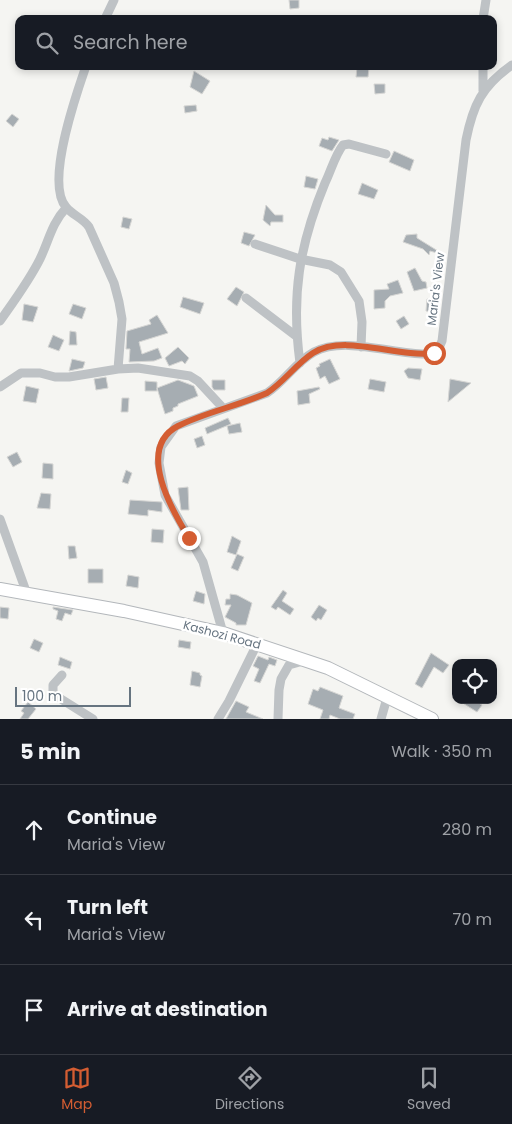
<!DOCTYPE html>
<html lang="en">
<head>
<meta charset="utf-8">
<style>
	body { margin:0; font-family:Poppins,sans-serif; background:#20242c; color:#f1f3f6 }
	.controls { position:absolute; right:15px; bottom:15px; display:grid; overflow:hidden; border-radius:10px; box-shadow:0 2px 8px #0003 }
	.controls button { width:45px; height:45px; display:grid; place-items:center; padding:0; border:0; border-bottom:1px solid #363941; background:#171b24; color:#f1f3f6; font:25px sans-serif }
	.scale { position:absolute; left:15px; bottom:12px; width:116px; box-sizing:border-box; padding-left:5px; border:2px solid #667480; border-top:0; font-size:14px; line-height:18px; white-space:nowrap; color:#667480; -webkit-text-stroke:4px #fff; paint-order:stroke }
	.stop { position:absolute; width:15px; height:15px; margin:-11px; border:4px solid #d45d32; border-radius:50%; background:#fff }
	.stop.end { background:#d45d32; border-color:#fff; box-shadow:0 1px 5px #0008 }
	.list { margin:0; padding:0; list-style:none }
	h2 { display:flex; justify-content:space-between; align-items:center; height:65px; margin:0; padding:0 20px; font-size:21px }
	h2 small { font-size:16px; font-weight:400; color:#9ea1a6 }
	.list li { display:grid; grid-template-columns:32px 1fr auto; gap:15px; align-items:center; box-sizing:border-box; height:90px; padding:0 20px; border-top:1px solid #363941 }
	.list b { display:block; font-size:19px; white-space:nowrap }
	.list p { margin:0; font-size:16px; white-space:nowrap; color:#9ea1a6 }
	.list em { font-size:16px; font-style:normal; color:#9ea1a6 }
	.icon { flex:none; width:28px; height:28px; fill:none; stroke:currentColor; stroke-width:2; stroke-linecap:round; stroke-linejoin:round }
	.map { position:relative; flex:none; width:512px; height:719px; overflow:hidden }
	.search { position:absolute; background:#171b24; box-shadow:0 2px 8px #0003; left:15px; right:15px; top:15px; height:55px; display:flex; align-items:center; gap:12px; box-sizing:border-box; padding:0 18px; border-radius:10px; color:#9ea1a6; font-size:19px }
	.sheet { height:335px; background:#171b24 }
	nav { display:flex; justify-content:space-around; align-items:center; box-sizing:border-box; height:70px; border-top:1px solid #363941; background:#171b24; font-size:14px; color:#9ea1a6 }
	nav a { display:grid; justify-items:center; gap:2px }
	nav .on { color:#d45d32 }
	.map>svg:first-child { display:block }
	.building { fill:#a6adb2; stroke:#d6d6d4 }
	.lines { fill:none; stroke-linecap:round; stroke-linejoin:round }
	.secondary-casing { stroke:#b3b7bb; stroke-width:14 }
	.street { stroke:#bec2c5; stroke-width:9 }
	.secondary { stroke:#fff; stroke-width:12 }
	.route { stroke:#d45d32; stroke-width:6 }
	.labels { text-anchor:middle; stroke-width:5; stroke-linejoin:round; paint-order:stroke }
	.street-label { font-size:12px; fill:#667480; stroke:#fff }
</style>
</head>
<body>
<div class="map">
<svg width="512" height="719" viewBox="0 0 512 719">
	<rect width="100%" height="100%" fill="#f5f5f2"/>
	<path class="building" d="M289,0H299V8L290,9Z
		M357,67L369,68L368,77H356Z
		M194,71L210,81L202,94L190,87Z
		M374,84H385V93L375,94Z
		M196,105L197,111L185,113L184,106Z
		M12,114L19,119L13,127L6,121Z
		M329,137L339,140L332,151L319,146L322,138L328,140Z
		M394,151L414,160L410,171L389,162Z
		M306,176L318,179L315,189L304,187Z
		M362,183L378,190L374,199L358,194Z
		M266,205L275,215H283V222H271L270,226L263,220Z
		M123,217L132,219L129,229L121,227Z
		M244,232L255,235L249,246L241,243Z
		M417,234V238L438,251L437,253L430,251L429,255L423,249L403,242L406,235Z
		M415,268L422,281L426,282L427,288L414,291L407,272Z
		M398,280L403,293L390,296L385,301V308L374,309V290L389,289L387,284Z
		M236,287L244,292L237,306L227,299Z
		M183,297L204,303L200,314L180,307Z
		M427,299H435L434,312L426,311Z
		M24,304L38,307L33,322L22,320Z
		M73,304L86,308L82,319L69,314Z
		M157,315L168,333L139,342L142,354L158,348L162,358L154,361L129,362L130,349H126L127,331L151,324L149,320Z
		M404,316L409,324L401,329L396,321Z
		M70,331L76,332L77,345H69Z
		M53,335L64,340L59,351L48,347Z
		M178,347L189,358L185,364L182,361L169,366L165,358Z
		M72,359L85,362L83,368L69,371Z
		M330,359L340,379L329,384L325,376L320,379L316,368L320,366L319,364Z
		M408,368L422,369L420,380L408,378L404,371Z
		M106,377L108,388L96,390L94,379Z
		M370,379L386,382L384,392L368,389Z
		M450,379L471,383L448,402Z
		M178,380L194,386L198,396L178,404V406L173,408V411L165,414L157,388Z
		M212,380H225V390H214L212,387Z
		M145,381L157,382V391H145Z
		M26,386L39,389L36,403L23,401Z
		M319,387L320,389L309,394L310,403L298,405L297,391Z
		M122,398H129L128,412H121Z
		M228,418L231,424L207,434L205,428Z
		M240,423L242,432L229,434L227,426Z
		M202,436L205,445L197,448L194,439Z
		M17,452L22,462L13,467L7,457Z
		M43,463L53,464V479L42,478Z
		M126,470L132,473L128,484L122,482Z
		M188,487L189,510H181L178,488Z
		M41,493L51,494L50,509L37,508Z
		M130,500L162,502V512L148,510V516L128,514Z
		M152,529L164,530L163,543L151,542Z
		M232,536L241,541L236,555L227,552Z
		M68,546H75L77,558L69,559Z
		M237,554L244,557L238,571L231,568Z
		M88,569H103V583H88Z
		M128,575L139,577L138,588L126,586Z
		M283,590L287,593L282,601L294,609L290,615L278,607L276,610L271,607Z
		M196,591L205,594L204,604L193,601Z
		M230,594L237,595L252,603L246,625H236V623L225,617L231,605H225L226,599H230Z
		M319,605L327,610L321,620L318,618L316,621L311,617Z
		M0,607L9,608L8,619L0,618Z
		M53,607L73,610L71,615L65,613L62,621L56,619L58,611L53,609Z
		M34,639L43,643L39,652L30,648Z
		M179,640L191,642L190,649L178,647Z
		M431,653L449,665L443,673L434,667L422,688L415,684Z
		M258,656L268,660L269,657L277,660L275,666L269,664L260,683L254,681L259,669L253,666Z
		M60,657L72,662L70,669L58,665Z
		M192,671L200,673V675L202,676L200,687L190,685Z
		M320,687L343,696L339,708L355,714L353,719H340L330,715L329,719H320L323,710L308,704L313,689L318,691Z
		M458,700H474L482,705L477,712Z
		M236,701L249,707L246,712L263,719H226Z
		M28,702L36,709L28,719H20L24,713L21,711Z"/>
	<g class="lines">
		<g class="secondary-casing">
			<path id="secondary" d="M0,589L124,611L223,633L328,668L432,719"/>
		</g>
		<path class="street" d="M105,19L114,0
			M483,19L486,0
			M86,66C76,95 45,183 66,207C72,215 83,218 89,227L114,283L119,302L122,319L118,369
			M483,66V91
			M255,244L300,259L330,265L341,272L359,301L362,322L361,347
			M246,298L296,336
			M0,321C14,301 29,281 40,259C49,240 52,223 66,208
			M300,363C291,296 299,246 325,183C331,171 335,155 343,145L349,144L386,154
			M0,387L21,373H40L55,377H69L118,369L138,368L190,376L198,381L223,408
			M0,519L27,594
			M223,633L203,562L165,495L159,463L161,447L176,426L267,393C284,382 296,362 314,352C343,336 393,354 425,354L438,350L442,341L466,140C473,105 482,86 512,65
			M62,675L53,685V694L93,719
			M218,719L229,701L257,644
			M278,719L279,690L281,679L289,665L303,661
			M381,719L387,698"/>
		<use href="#secondary" class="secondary"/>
	</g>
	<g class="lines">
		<path class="route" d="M189,538C173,512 135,448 178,426C206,412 238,406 267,393C284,382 296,364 313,353C345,333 397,358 434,353"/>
	</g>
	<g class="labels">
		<g class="street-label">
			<text transform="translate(436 289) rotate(-83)" y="4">Maria's View</text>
			<text transform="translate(222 635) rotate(15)" y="4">Kashozi Road</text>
		</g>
	</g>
</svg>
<div class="controls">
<button><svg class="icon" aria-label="locate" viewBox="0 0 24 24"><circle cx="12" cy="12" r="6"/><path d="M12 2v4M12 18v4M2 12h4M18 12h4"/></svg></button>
</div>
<div class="scale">100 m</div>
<div class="stop" style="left:434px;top:353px"></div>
<div class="stop end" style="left:189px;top:538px"></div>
<div class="search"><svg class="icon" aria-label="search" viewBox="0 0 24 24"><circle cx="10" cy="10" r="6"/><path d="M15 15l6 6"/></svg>Search here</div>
</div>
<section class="sheet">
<h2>5 min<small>Walk · 350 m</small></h2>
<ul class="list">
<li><svg class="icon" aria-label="ahead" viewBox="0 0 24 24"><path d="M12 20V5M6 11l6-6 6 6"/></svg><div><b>Continue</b><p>Maria's View</p></div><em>280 m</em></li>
<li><svg class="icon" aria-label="left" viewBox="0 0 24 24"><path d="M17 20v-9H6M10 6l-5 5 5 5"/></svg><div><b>Turn left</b><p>Maria's View</p></div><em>70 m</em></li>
<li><svg class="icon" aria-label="arrive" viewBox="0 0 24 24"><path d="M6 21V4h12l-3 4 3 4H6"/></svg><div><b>Arrive at destination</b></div></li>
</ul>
</section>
<nav>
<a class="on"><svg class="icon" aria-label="map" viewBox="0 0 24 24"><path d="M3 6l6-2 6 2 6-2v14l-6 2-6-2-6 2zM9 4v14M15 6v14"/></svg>Map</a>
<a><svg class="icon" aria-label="directions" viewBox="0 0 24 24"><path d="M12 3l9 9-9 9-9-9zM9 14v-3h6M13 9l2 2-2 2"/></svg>Directions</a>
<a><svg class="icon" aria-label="saved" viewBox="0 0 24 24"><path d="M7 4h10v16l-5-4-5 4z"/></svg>Saved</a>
</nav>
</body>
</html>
